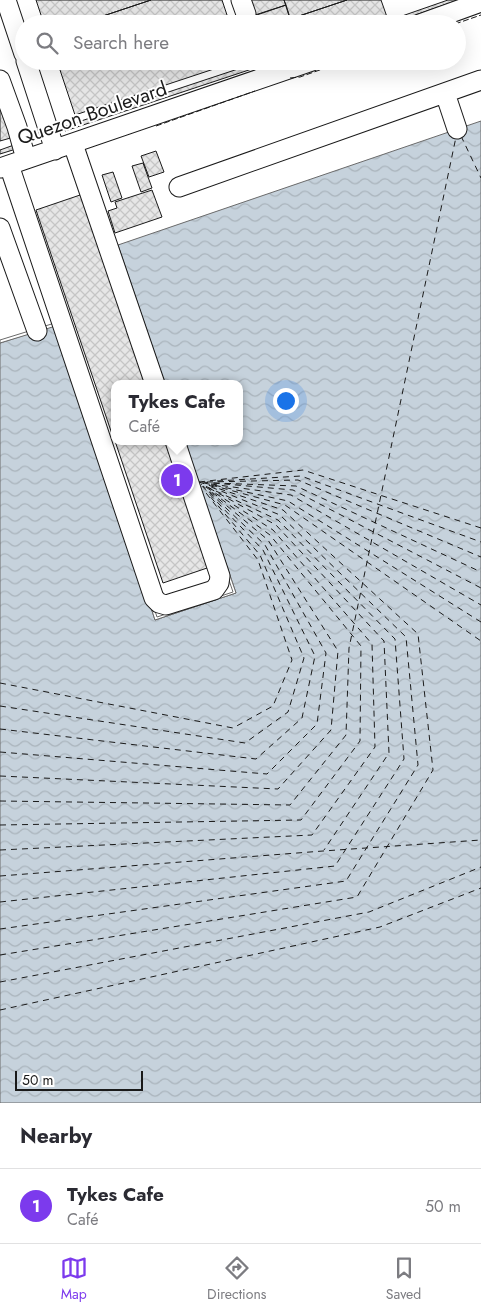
<!DOCTYPE html>
<html lang="en">
<head>
<meta charset="utf-8">
<style>
	body { margin:0; font-family:Jost,sans-serif; background:#f7f7f7; color:#2b2b33 }
	.scale { position:absolute; left:15px; bottom:12px; width:128px; box-sizing:border-box; padding-left:5px; border:2px solid #1a1a1a; border-top:0; font-size:14px; line-height:18px; white-space:nowrap; color:#1a1a1a; -webkit-text-stroke:4px #fff; paint-order:stroke }
	.you { position:absolute; left:285px; top:400px; width:18px; height:18px; margin:-12px; border:4px solid #fff; border-radius:50%; background:#1a73e8; box-shadow:0 0 0 8px #1a73e833 }
	.badge { display:grid; place-items:center; width:32px; height:32px; border-radius:50%; background:#7c3aed; color:#fff; font-size:16px; font-weight:700 }
	.pin { position:absolute; translate:-50% -50%; border:2px solid #fff; box-shadow:0 1px 5px #0006 }
	.popup { position:absolute; left:111px; top:380px; width:132px; height:65px; box-sizing:border-box; display:grid; place-content:center; border-radius:10px; background:#fff; filter:drop-shadow(0 1px 4px #0005); font-size:16px; white-space:nowrap; color:#7c7c81 }
	.popup b { font-size:19px; color:#2b2b33 }
	.popup::after { content:''; position:absolute; left:50%; top:100%; margin-left:-10px; border:10px solid transparent; border-top-color:#fff }
	.list { margin:0; padding:0; list-style:none }
	h2 { display:flex; justify-content:space-between; align-items:center; height:65px; margin:0; padding:0 20px; font-size:21px }
	h2 small { font-size:16px; font-weight:400; color:#7c7c81 }
	.list li { display:grid; grid-template-columns:32px 1fr auto; gap:15px; align-items:center; box-sizing:border-box; height:75px; padding:0 20px; border-top:1px solid #e1e1e2 }
	.list b { display:block; font-size:19px; white-space:nowrap }
	.list p { margin:0; font-size:16px; white-space:nowrap; color:#7c7c81 }
	.list em { font-size:16px; font-style:normal; color:#7c7c81 }
	.icon { flex:none; width:28px; height:28px; fill:none; stroke:currentColor; stroke-width:2; stroke-linecap:round; stroke-linejoin:round }
	.map { position:relative; flex:none; width:481px; height:1103px; overflow:hidden }
	.search { position:absolute; background:#fff; box-shadow:0 5px 20px #0002; left:15px; right:15px; top:15px; height:55px; display:flex; align-items:center; gap:12px; box-sizing:border-box; padding:0 18px; border-radius:28px; color:#7c7c81; font-size:19px }
	.sheet { height:140px; background:#fff }
	nav { display:flex; justify-content:space-around; align-items:center; box-sizing:border-box; height:70px; border-top:1px solid #e1e1e2; background:#fff; font-size:14px; color:#7c7c81 }
	nav a { display:grid; justify-items:center; gap:2px }
	nav .on { color:#7c3aed }
	.map>svg:first-child { display:block }
	.water { fill:url(#water-waves); stroke:#6a6a6a }
	.pier { fill:#fff; stroke:#6a6a6a }
	.lines { fill:none; stroke-linecap:round; stroke-linejoin:round }
	.ferry { stroke:#1a1a1a; stroke-width:1; stroke-dasharray:6 5; stroke-linecap:butt }
	.building { fill:url(#building-cross-hatch); stroke:#1a1a1a }
	.minor-casing { stroke:#1a1a1a; stroke-width:21 }
	.minor { stroke:#fff; stroke-width:19 }
	.fence { stroke:#1a1a1a; stroke-width:1; stroke-dasharray:6 2.5; stroke-linecap:butt }
	.labels { text-anchor:middle; stroke-width:4; stroke-linejoin:round; paint-order:stroke }
	.street-label { font-size:20px; fill:#1a1a1a; stroke:#fff }
</style>
</head>
<body>
<div class="map">
<svg width="481" height="1103" viewBox="0 0 481 1103">
	<defs>
		<pattern id="water-waves" width="16" height="10" patternUnits="userSpaceOnUse" patternTransform="scale(1.25)"><rect width="16" height="10" fill="#c6d2dc"/><path d="M0 5q4-4 8 0t8 0" fill="none" stroke="#aab4bc"/></pattern>
		<pattern id="building-cross-hatch" width="8" height="8" patternUnits="userSpaceOnUse" patternTransform="scale(1.25)"><rect width="8" height="8" fill="#e6e6e6"/><path d="M0 0l8 8M0 8l8-8" fill="none" stroke="#c5c5c5"/></pattern>
	</defs>
	<rect width="100%" height="100%" fill="#fff"/>
	<path class="water" d="M481,121V1103H0V343L59,324L155,620L236,593L184,441H240V384H165L118,245Z"/>
	<path class="pier" d="M58,322L61,323L157,617L233,592L182,441H184L236,593L155,620L59,325L0,343V340Z"/>
	<g class="lines">
		<path class="ferry" d="M461,136L481,178
			M217,481L301,476L481,542
			M199,482L303,470L481,528
			M202,482L293,490L481,588
			M207,482L298,480L481,557
			M204,483L288,501L481,622
			M214,483L296,486L481,572
			M211,484L291,495L481,605
			M211,485L285,505L481,641
			M209,488L276,525L384,641L389,753L324,850
			M0,683L233,728L273,706L292,660L258,560L203,489
			M0,706L245,743L288,712L304,658L260,555L208,494
			M0,729L256,759L302,718L315,656L263,550L199,483
			M0,752L267,774L317,724L326,653L265,545L208,491
			M0,776L278,789L331,730L338,651L268,540L203,486
			M0,801L290,805L346,735L349,648L456,137
			M0,825L301,820L360,741L361,646L270,535L209,490
			M0,850L312,835L375,747L372,644L273,530L201,484
			M0,876L323,851L481,840
			M0,902L335,866L404,759L395,639L278,520L203,485
			M0,929L346,881L418,765L406,637L280,515L211,487
			M0,955L357,897L433,770L418,634L283,510L199,482
			M0,982L369,912L481,867
			M0,1010L380,927L481,888"/>
	</g>
	<path class="building" d="M36,0H151L79,24H44Z
		M151,0H222L230,24H79Z
		M250,0H284L286,5L255,15Z
		M284,0H347L290,19Z
		M347,0H381L387,17L367,24H292L290,19Z
		M448,0H458L390,24H379Z
		M286,5L292,24H246L245,19Z
		M57,61H238L75,115Z
		M262,61H276L65,131L63,127Z
		M0,94L14,137L0,141Z
		M14,145L16,149L0,154V150Z
		M156,151L164,172L149,177L141,156Z
		M143,163L152,188L141,192L132,166Z
		M113,172L122,198L111,202L102,175Z
		M152,190L162,217L115,233L108,211L117,208L115,202Z
		M86,193L151,384H114V440L36,210Z
		M115,441H170L213,566L163,583Z"/>
	<g class="lines">
		<g class="minor-casing">
			<path id="minor" d="M6,0L24,54
				M241,0L246,14
				M420,24L481,2
				M26,61L55,150
				M0,80L17,127L26,159
				M445,93L457,129
				M73,144L155,384
				M9,165L154,598L159,603L166,605L214,590L219,583L220,576L175,441
				M0,168L312,61
				M179,187L481,80
				M0,228L37,331"/>
		</g>
		<use href="#minor" class="minor"/>
		<path class="fence" d="M455,24L481,15
			M290,78L300,77L345,61
			M156,126L255,91"/>
	</g>
	<g class="labels">
		<g class="street-label">
			<text transform="translate(92 113) rotate(-19)" y="7">Quezon Boulevard</text>
		</g>
	</g>
</svg>
<div class="scale">50 m</div>
<div class="you"></div>
<div class="pin badge" style="left:177px;top:480px">1</div>
<div class="popup"><b>Tykes Cafe</b>Café</div>
<div class="search"><svg class="icon" aria-label="search" viewBox="0 0 24 24"><circle cx="10" cy="10" r="6"/><path d="M15 15l6 6"/></svg>Search here</div>
</div>
<section class="sheet">
<h2>Nearby<small></small></h2>
<ul class="list">
<li><span class="badge">1</span><div><b>Tykes Cafe</b><p>Café</p></div><em>50 m</em></li>
</ul>
</section>
<nav>
<a class="on"><svg class="icon" aria-label="map" viewBox="0 0 24 24"><path d="M3 6l6-2 6 2 6-2v14l-6 2-6-2-6 2zM9 4v14M15 6v14"/></svg>Map</a>
<a><svg class="icon" aria-label="directions" viewBox="0 0 24 24"><path d="M12 3l9 9-9 9-9-9zM9 14v-3h6M13 9l2 2-2 2"/></svg>Directions</a>
<a><svg class="icon" aria-label="saved" viewBox="0 0 24 24"><path d="M7 4h10v16l-5-4-5 4z"/></svg>Saved</a>
</nav>
</body>
</html>
